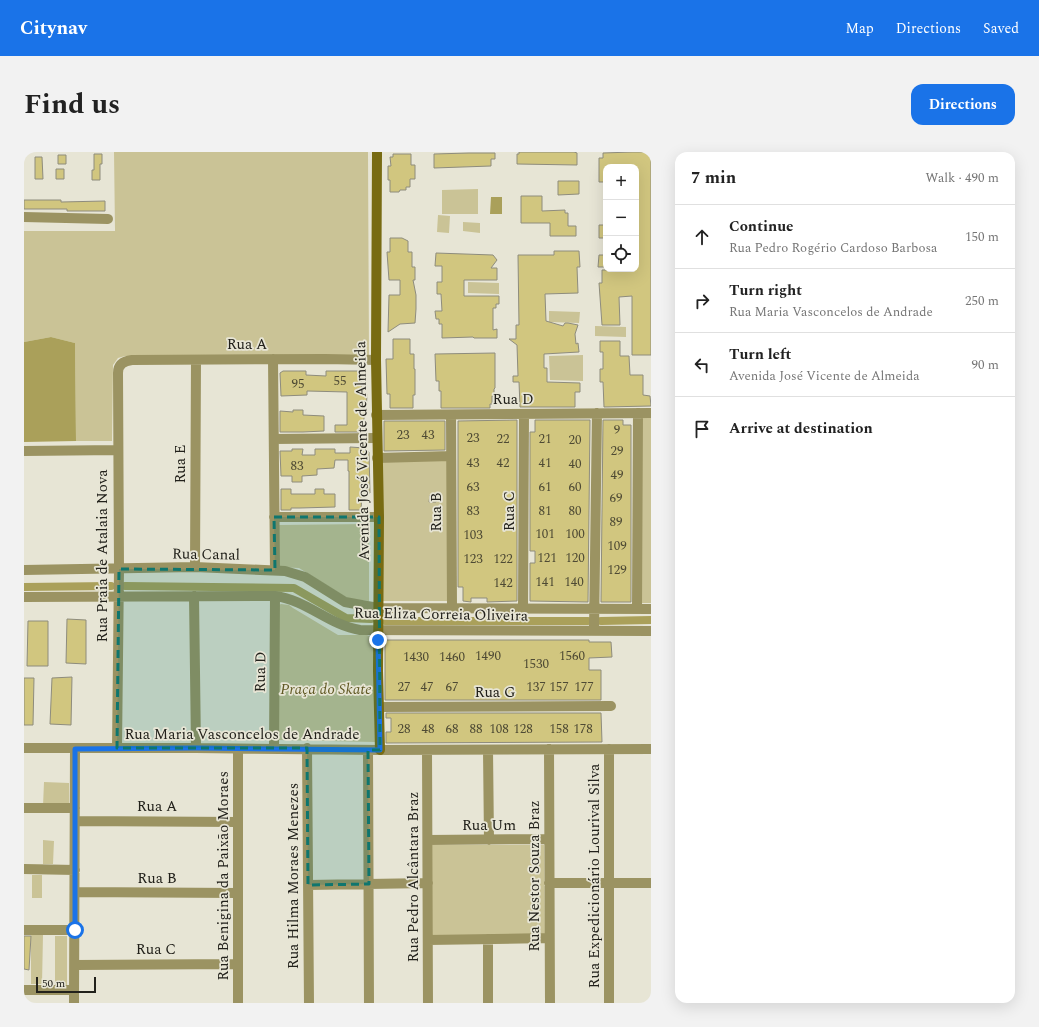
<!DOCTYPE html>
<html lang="en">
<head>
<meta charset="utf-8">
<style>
	body { margin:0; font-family:Spectral,serif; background:#f2f2f2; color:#222 }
	.controls { position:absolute; right:12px; top:12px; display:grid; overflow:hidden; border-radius:8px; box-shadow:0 4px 16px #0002 }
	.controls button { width:36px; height:36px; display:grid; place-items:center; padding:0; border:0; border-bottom:1px solid #e0e0e0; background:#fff; color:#222; font:20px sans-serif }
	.scale { position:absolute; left:12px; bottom:10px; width:60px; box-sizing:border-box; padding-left:4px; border:2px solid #22211b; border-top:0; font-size:11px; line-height:14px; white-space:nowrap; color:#22211b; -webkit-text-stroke:3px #e7e5d5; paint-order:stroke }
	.stop { position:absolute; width:12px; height:12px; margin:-9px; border:3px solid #1a73e8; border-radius:50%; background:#fff }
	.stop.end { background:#1a73e8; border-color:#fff; box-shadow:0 1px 4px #0008 }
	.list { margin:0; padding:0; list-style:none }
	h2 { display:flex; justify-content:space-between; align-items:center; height:52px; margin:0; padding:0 16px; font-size:17px }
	h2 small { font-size:13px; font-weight:400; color:#767676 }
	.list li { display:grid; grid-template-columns:26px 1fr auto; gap:12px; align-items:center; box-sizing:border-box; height:64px; padding:0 16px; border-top:1px solid #e0e0e0 }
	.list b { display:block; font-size:15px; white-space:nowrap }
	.list p { margin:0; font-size:13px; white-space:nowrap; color:#767676 }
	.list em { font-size:13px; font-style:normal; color:#767676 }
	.icon { flex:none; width:22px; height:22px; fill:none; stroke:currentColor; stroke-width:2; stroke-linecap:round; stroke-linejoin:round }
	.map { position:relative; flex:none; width:627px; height:851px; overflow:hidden; border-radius:12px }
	header { display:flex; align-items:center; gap:24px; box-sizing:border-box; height:56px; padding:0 20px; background:#1a73e8; color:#fff }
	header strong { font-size:19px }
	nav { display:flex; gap:22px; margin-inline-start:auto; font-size:14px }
	.intro { display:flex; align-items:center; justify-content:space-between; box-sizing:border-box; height:96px; padding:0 24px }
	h1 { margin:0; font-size:28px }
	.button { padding:10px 18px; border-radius:12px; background:#1a73e8; color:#fff; font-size:14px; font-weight:700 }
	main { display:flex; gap:24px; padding:0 24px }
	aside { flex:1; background:#fff; border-radius:12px; box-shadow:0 4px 16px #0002 }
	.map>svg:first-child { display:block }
	.green { fill:#cac396 }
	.water { fill:#aaa05a }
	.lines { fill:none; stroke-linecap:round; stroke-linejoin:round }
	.canal { stroke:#aaa05a; stroke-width:8 }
	.building { fill:#d1c67f; stroke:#8e8c7d }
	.street { stroke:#9b9362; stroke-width:10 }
	.secondary { stroke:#786b12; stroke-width:10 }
	.route { stroke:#1a73e8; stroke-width:5 }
	.marked { fill:#0f766e; fill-opacity:0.2; stroke:#0f766e; stroke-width:3; stroke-dasharray:8 5; stroke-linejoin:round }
	.labels { text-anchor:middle; stroke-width:3.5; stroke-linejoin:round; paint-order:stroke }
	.number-label { font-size:13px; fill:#4e4a34 }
	.street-label { font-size:15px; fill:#22211b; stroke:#e7e5d5 }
	.park-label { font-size:15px; font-style:italic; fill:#605823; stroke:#e7e5d5 }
</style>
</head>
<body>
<header>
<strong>Citynav</strong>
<nav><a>Map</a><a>Directions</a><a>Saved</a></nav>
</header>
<div class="intro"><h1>Find us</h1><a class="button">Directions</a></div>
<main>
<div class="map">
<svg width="627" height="851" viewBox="0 0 627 851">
	<rect width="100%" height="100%" fill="#e7e5d5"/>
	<path class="green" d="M90,0H344L345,205L101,204L94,206L89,213L88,289H52L51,191L27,185L0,190V79H91Z
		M454,37V62H418V38Z
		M414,63L426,64L425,81L413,80Z
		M439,70L456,71V81L439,79Z
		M444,130L475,131V142L444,141Z
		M525,159L556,160L555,171L525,170Z
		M571,174L602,175V185L571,184Z
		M559,203V229L526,228L525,204Z
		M617,265H627V451H616Z
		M359,308H425V449H359Z
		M345,372V449L325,447L275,416L255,415V373Z
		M257,452L265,453L269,456L314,483H343L349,486L351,590L254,588L255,453Z
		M20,630L45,631V653L19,654Z
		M19,688L30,689L29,712H19Z
		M407,693H520L521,784H408Z
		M8,723H18V746H8Z
		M7,783H19L18,832H7Z
		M31,784H43V834H31Z"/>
	<path class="water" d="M467,45H478V62H466Z
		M27,185L51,191L52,289L0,290V190Z"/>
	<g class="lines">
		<path class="canal" d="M101,434L270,436L322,466L347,467
			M0,435L87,434
			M361,469H564
			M577,469L627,468"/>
	</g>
	<path class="building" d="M495,0H550L553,1V13L493,12V2H495Z
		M608,0H627V203H608V144L595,145L596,173H578L575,131H578V118H608V117H612V15H582V30H575V6H579V1Z
		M445,1H471V7H467V14L410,16V2Z
		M70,2H78V12H76V28H68V18H70Z
		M369,2H387V13H391V27H386V35H382V38H376L375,40H366V28H364V14H367L366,5H369Z
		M34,3H42V12H34Z
		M11,5H18L19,27H11Z
		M32,17H40V27H32Z
		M534,29H555V42L534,43Z
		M497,44H518V59L541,58V61H544V74H552V84H526V71H497Z
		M0,48H37V50L81,49V59H43V57H0Z
		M575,73H582V86H575Z
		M366,86H378L384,89V100H388V115H391V128H389L392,143V157L391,171L376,172L364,180L365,143H376V128H365L363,100H366Z
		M530,99H555L556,115H553L554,141L521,142L522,169L539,174L541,171H544L554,173L551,182L552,192L554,191L555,200L520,202V216H523V230L556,231V240H551V255H496L495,230H489V224H494L493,193L485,187H492V173H495L494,103H530Z
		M412,101L469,103L473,108L467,116H473V128H440V144H475V152H472V156H469V178L473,177V186H450L449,185L418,186V172H415V167H412L411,159H418L417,142H413V130H418V114H411Z
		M575,103H582V115H574Z
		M369,187H386V202H390V217H391V243H389V256H366V242H363L362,207H369Z
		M576,189H596V204H605L606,223H619V243L626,244L627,254L580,255L579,230H576V217H579V200H576Z
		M471,201V236L470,237V244H468V252H466V256H417V239H415V229H412L411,202Z
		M259,219H282V223L302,224V219H337L338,242H343L342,261H340V280H311V273H323V240L283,239V243L257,244L256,221Z
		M269,258H279V263L300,264V279L279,280H256V259L269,260Z
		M493,268V449L463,450V446H447V450L439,449V435H434V269Z
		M511,268H566L564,450L506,449V411H511V399H506V280H511Z
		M579,268H599V273H607V450H577Z
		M360,269H421V298L360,299Z
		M326,295L341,296L345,300L346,341H338L337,358H325V319H324V308H311L310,316L293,317V323L278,324V330H268V324H257L256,299H268V297H279L278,303H291V297H311V301H326Z
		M257,337H267V342H291V337H300V342H311V355L276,356H267V358H257Z
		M406,343H413L412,350H405Z
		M43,467L62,468V512L42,511Z
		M4,469H24V514H3Z
		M361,488H565V490H587L588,505L565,506V518H577V548H361Z
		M48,525L47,573L26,572L28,526Z
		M0,526H10L9,573H0Z
		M362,561H577L578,590L362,591V580H367V566H362Z
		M0,784H7L5,818L0,817Z"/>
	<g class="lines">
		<path class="street" d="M0,65L84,67
			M249,207L251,418
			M352,263L627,261
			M427,263L428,456
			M250,287L352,286
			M0,299L94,298
			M353,306L427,304
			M250,365H355
			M171,415L172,208
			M0,418L171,415L261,419L281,425L321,450L354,456L627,457
			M170,444L172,596
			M0,445L251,444C283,448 305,473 336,478L627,479
			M499,457L500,262
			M613,457L614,261
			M570,479L573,261
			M355,555L587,554
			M0,596H172L356,598L627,597
			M93,596L95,417L94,221C94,212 100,209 108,208L301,207L352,208
			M283,596L285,851
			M250,597L251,444
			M525,597L526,851
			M585,597V851
			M344,598L345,851
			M403,598L404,851
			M464,598L465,688
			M0,656H51
			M51,669L214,670
			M404,688L525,687
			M0,717L51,718
			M525,731H627
			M284,733L404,731
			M51,740L214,741
			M0,778H51
			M404,788L525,786
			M51,813L214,812
			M0,838H50
			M50,851L51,597
			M214,851V597
			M464,851V787"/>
		<path class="secondary" d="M353,0L352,208L355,365L354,519L356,598"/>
	</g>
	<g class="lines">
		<path class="route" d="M51,778V597L172,596L356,598L354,488"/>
	</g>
	<path class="marked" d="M250,365H355L356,598H344L345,732L284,733L283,596H93L95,417L251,418Z"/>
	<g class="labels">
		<g class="number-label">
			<text x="316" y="233">55</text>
			<text x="274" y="236">95</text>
			<text x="593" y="282">9</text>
			<text x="379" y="287">23</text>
			<text x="404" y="287">43</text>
			<text x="449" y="290">23</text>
			<text x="479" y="291">22</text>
			<text x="521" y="291">21</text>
			<text x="551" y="292">20</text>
			<text x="593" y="303">29</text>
			<text x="449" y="315">43</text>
			<text x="479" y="315">42</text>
			<text x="521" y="315">41</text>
			<text x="551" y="316">40</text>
			<text x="273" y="318">83</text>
			<text x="593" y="327">49</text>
			<text x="449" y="339">63</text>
			<text x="521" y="339">61</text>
			<text x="551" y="339">60</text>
			<text x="592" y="350">69</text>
			<text x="449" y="363">83</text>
			<text x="521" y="363">81</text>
			<text x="551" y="363">80</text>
			<text x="592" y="374">89</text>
			<text x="521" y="386">101</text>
			<text x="551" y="386">100</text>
			<text x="449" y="387">103</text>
			<text x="593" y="398">109</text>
			<text x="523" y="410">121</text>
			<text x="551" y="410">120</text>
			<text x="449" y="411">123</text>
			<text x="479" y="411">122</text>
			<text x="593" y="422">129</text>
			<text x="521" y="434">141</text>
			<text x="550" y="434">140</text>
			<text x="479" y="435">142</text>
			<text x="464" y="508">1490</text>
			<text x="548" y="508">1560</text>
			<text x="392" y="509">1430</text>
			<text x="428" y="509">1460</text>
			<text x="512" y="516">1530</text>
			<text x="380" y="539">27</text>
			<text x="403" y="539">47</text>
			<text x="428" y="539">67</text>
			<text x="512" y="539">137</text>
			<text x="535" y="539">157</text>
			<text x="560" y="539">177</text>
			<text x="380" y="581">28</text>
			<text x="404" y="581">48</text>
			<text x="428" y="581">68</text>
			<text x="452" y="581">88</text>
			<text x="475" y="581">108</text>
			<text x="499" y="581">128</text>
			<text x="535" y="581">158</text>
			<text x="559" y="581">178</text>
		</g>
		<g class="street-label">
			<text x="223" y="197">Rua A</text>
			<text x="489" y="252">Rua D</text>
			<text transform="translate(338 299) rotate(-91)" y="5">Avenida José Vicente de Almeida</text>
			<text transform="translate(156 312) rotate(-90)" y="5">Rua E</text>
			<text transform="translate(485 359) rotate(-90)" y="5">Rua C</text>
			<text transform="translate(412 360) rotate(-90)" y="5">Rua B</text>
			<text transform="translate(182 402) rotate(1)" y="5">Rua Canal</text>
			<text transform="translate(78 404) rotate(-90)" y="5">Rua Praia de Atalaia Nova</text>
			<text transform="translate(417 462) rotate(1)" y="5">Rua Eliza Correia Oliveira</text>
			<text transform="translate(236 520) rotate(-89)" y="5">Rua D</text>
			<text x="471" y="545">Rua G</text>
			<text x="218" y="587">Rua Maria Vasconcelos de Andrade</text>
			<text x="133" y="659">Rua A</text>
			<text x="465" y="678">Rua Um</text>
			<text transform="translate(199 724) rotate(-90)" y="5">Rua Benigina da Paixão Moraes</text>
			<text transform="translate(269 724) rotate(-90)" y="5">Rua Hilma Moraes Menezes</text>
			<text transform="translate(510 724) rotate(-90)" y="5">Rua Nestor Souza Braz</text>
			<text transform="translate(570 724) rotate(-90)" y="5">Rua Expedicionário Lourival Silva</text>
			<text transform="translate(389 725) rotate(-90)" y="5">Rua Pedro Alcântara Braz</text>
			<text x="133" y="731">Rua B</text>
			<text x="132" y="802">Rua C</text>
		</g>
		<g class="park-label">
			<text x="302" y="542">Praça do Skate</text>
		</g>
	</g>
</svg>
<div class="controls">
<button>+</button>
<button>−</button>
<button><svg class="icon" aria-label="locate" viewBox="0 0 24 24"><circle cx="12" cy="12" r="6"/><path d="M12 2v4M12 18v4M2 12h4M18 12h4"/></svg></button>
</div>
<div class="scale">50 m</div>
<div class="stop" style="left:51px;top:778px"></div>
<div class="stop end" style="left:354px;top:488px"></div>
</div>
<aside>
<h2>7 min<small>Walk · 490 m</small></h2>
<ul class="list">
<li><svg class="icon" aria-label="ahead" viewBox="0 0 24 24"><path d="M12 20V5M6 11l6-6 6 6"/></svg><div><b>Continue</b><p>Rua Pedro Rogério Cardoso Barbosa</p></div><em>150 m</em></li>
<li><svg class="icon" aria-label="right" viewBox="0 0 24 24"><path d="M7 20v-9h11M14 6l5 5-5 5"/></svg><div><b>Turn right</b><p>Rua Maria Vasconcelos de Andrade</p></div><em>250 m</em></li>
<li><svg class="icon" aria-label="left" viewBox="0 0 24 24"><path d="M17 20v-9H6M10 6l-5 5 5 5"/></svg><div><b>Turn left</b><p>Avenida José Vicente de Almeida</p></div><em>90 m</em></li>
<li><svg class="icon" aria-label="arrive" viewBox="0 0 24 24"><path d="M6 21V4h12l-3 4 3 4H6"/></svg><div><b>Arrive at destination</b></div></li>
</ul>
</aside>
</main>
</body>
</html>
